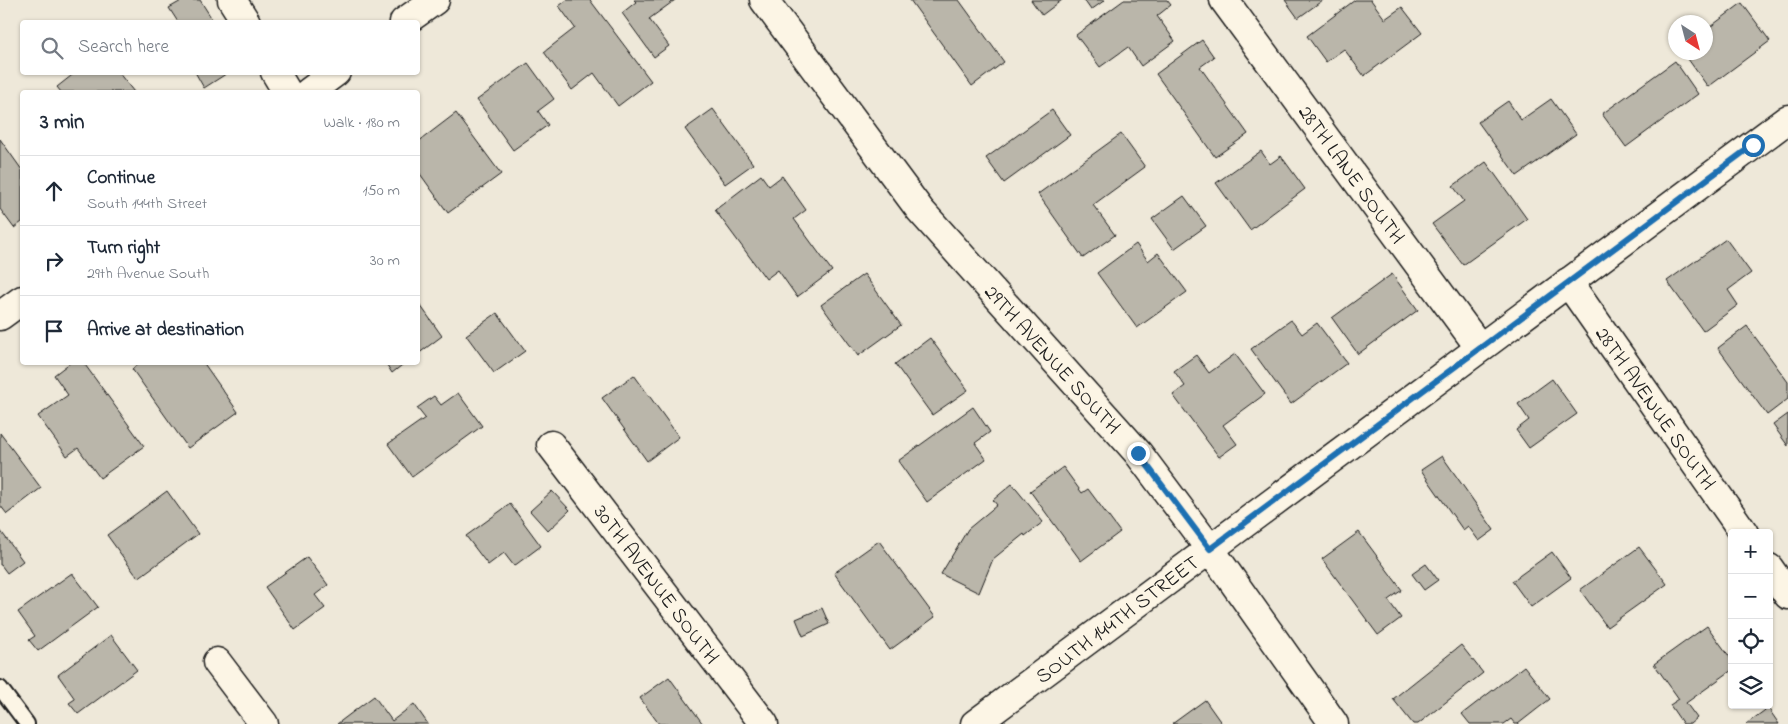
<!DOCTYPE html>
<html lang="en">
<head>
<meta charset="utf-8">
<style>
	body { margin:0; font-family:"Indie Flower",sans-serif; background:#f2f2f3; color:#1f2937 }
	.controls { position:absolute; right:15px; bottom:15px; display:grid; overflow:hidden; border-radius:5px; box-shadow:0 1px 4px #0004 }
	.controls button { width:45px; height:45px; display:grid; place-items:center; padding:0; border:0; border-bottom:1px solid #e0e1e3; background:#fff; color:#1f2937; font:25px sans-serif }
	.compass { position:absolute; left:1668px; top:15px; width:45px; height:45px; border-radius:50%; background:#fff; box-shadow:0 1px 4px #0004; rotate:144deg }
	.stop { position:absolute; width:15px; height:15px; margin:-11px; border:4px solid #1f6fb2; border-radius:50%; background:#fff }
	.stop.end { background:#1f6fb2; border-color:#fff; box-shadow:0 1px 5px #0008 }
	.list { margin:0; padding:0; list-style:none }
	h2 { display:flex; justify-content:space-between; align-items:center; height:65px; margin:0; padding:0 20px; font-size:21px }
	h2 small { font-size:16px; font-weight:400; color:#747a83 }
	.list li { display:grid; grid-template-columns:32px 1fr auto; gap:15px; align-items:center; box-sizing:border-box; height:70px; padding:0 20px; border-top:1px solid #e0e1e3 }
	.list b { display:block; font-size:19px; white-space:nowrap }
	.list p { margin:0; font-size:16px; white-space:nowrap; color:#747a83 }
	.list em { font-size:16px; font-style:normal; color:#747a83 }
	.icon { flex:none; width:28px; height:28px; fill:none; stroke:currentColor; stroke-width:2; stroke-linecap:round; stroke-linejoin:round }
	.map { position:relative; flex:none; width:1788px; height:724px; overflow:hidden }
	.search { position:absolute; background:#fff; box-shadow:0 1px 4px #0004; left:20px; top:20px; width:400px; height:55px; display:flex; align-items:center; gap:12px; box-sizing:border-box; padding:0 18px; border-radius:5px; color:#747a83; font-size:19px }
	.panel { position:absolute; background:#fff; box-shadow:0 1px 4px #0004; left:20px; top:90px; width:400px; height:275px; border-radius:5px }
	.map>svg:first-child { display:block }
	.building { fill:#bab6aa; stroke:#1c1c1c }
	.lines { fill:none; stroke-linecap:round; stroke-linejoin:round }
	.lane-casing { stroke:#1c1c1c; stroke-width:18 }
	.street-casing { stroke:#1c1c1c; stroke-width:31 }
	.secondary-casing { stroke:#1c1c1c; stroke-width:31 }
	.lane { stroke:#fcf5e5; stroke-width:14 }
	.street { stroke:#fcf5e5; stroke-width:28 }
	.secondary { stroke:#fcf5e5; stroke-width:28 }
	.route { stroke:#1f6fb2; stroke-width:6 }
	.labels { text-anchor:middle; stroke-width:5; stroke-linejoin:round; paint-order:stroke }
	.street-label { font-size:21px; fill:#1c1c1c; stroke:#fcf5e5 }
</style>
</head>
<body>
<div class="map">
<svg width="1788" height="724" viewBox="0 0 1788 724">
	<rect width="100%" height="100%" fill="#eee8d9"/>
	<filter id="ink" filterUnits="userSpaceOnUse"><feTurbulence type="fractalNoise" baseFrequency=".02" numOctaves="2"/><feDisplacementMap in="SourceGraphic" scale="10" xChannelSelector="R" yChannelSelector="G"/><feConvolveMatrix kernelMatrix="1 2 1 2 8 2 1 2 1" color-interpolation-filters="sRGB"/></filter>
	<g filter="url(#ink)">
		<path class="building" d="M183,0H200L214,22H178L169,8Z
			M567,0H590L651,81L618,106L594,73L572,90L544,52L575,28L559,6Z
			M634,0H675L649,19L669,46L654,57L622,13L636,2Z
			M910,0H959L1004,62L972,86Z
			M1031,0H1062L1042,15Z
			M1084,0H1105L1091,10Z
			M1124,0H1167L1171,5L1157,16L1175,41L1141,66L1128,47L1100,67L1076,35Z
			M1285,0H1323L1298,18Z
			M1355,0H1371L1385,19L1402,7L1422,33L1364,76L1344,49L1326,62L1307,36Z
			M1742,3L1770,41L1708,87L1683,52H1706V30Z
			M1202,40L1214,57L1200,67L1248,134L1215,157L1156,74Z
			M1675,61L1698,94L1626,147L1602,114Z
			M528,63L554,99L538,111L548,125L513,150L477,100Z
			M76,72H118L134,92H61L57,87Z
			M195,72H229L204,88Z
			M1551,99L1576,134L1517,176L1478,122L1508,101L1521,120Z
			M713,109L753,164L725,184L685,129Z
			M1052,110L1070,135L1004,183L986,158Z
			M456,113L501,174L448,213L418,171V142Z
			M1121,134L1145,167L1093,205L1115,235L1083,258L1038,194Z
			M0,139L22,170V222L14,228L0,209Z
			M1261,151L1270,164L1281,156L1305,189L1250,230L1216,183Z
			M1486,162L1527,219L1463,265L1432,224L1464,201L1453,186Z
			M761,175L769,186L782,176L806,210L794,219L832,271L797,297L778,270L766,279L715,210Z
			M1184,196L1206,226L1174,249L1152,219Z
			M1726,239L1751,273L1728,290L1738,305L1703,331L1667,281Z
			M1136,244L1148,261L1158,253L1187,292L1137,328L1097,273Z
			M864,274L901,325L858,356L821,305Z
			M1392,274L1418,310L1358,354L1332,318Z
			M418,302L442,336L418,354Z
			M497,313L525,351L494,373L466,335Z
			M1291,320L1302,334L1317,323L1347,363L1291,404L1251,349Z
			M1747,326L1788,382V399L1767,415L1718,348Z
			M930,338L968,390L932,415L895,364Z
			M1235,354L1265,394L1223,425L1237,444L1219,457L1173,395L1185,386L1174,371L1196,355L1209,373Z
			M71,362H83L144,446L100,478L78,448L67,456L38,416L68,395L54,375Z
			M140,362H203L238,412L188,448L132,369Z
			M385,362H406L392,373Z
			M634,375L679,437L647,461L602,398Z
			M1552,379L1577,414L1529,448L1516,430L1529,420L1518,404Z
			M458,393L482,426L412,477L388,444L425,418L417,408L434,396L441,405Z
			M973,407L990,432L975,443L986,459L927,502L898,461Z
			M1788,414V446L1773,425Z
			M0,433L41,488L7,514L0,505Z
			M1442,456L1494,530L1479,541L1468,526L1463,530L1421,470Z
			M1063,467L1082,493L1088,489L1120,532L1081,561L1030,491Z
			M1012,484L1043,522L1025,536L1024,534L993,559L979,593L941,574L968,529L997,505L993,500Z
			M167,491L198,534L138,578L107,535Z
			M552,491L570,510L548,531L530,511Z
			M510,504L541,546L514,566L504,553L488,565L466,536Z
			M0,530L23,561L7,573L1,565H0Z
			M1359,532L1402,590L1388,600L1401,618L1378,635L1322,559Z
			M879,541L935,617L890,650L834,573Z
			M1639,547L1667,584L1607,627L1580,590Z
			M1552,552L1571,578L1531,607L1512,581Z
			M307,557L328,585L315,595L325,608L295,630L265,587Z
			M1426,564L1438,580L1424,590L1412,574Z
			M72,573L98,607L38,651L29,640L35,636L18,612Z
			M822,608L829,624L803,636L796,619Z
			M1707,626L1732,660V670L1686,703L1697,718L1690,724H1683L1670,705L1679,699L1654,664Z
			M111,635L137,670L78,714L69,703L75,699L58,675Z
			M1461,645L1483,673L1418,724H1413L1393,699Z
			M1524,666L1550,699L1518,724H1515L1511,719L1504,724H1470L1462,714Z
			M669,677L703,724H659L640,698Z
			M374,696L392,721L414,704L428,724H337Z
			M1205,700L1222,724H1172Z
			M1768,708L1779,724H1746Z"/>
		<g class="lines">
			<g class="lane-casing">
				<path id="lane" d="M0,688L27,724"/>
			</g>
			<g class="street-casing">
				<path id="street" d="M232,0L246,22
					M764,0L920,210L1138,453L1210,549L1334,724
					M1224,0L1480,348
					M404,22L435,0
					M275,72L287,92
					M309,92L336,72
					M1568,282L1744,533
					M0,316L22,300
					M551,445L764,724
					M1769,568L1788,595
					M217,662L264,724"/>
			</g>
			<g class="secondary-casing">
				<path id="secondary" d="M975,724L1788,119"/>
			</g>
			<use href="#lane" class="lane"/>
			<use href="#street" class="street"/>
			<use href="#secondary" class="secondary"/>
		</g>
	</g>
	<g class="lines" filter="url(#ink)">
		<path class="route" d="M1138,453L1210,549L1753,145"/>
	</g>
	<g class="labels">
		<g class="street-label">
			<text transform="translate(1352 174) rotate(54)" y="7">28TH LANE SOUTH</text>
			<text transform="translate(1053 359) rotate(48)" y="7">29TH AVENUE SOUTH</text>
			<text transform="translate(1656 408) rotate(55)" y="7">28TH AVENUE SOUTH</text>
			<text transform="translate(657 584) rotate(53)" y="7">30TH AVENUE SOUTH</text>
			<text transform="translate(1117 619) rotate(-37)" y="7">SOUTH 144TH STREET</text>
		</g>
	</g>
</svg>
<div class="controls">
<button>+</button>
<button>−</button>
<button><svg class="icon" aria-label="locate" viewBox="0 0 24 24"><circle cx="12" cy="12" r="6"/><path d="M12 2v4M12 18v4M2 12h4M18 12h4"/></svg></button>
<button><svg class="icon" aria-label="layers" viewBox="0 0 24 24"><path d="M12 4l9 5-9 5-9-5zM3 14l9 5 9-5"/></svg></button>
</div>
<svg class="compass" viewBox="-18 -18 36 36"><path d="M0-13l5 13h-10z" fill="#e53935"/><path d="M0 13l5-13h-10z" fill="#747a83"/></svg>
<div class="stop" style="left:1753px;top:145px"></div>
<div class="stop end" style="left:1138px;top:453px"></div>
<div class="search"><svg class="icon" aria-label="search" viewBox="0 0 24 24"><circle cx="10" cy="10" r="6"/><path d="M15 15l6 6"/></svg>Search here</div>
<section class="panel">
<h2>3 min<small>Walk · 180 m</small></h2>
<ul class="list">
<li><svg class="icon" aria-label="ahead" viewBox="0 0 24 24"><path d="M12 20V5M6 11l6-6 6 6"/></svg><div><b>Continue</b><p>South 144th Street</p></div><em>150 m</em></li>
<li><svg class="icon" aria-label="right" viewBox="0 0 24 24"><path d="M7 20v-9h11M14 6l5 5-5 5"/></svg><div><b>Turn right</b><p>29th Avenue South</p></div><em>30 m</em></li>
<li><svg class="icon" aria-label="arrive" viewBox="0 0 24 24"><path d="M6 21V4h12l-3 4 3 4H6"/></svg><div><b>Arrive at destination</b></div></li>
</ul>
</section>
</div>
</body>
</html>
